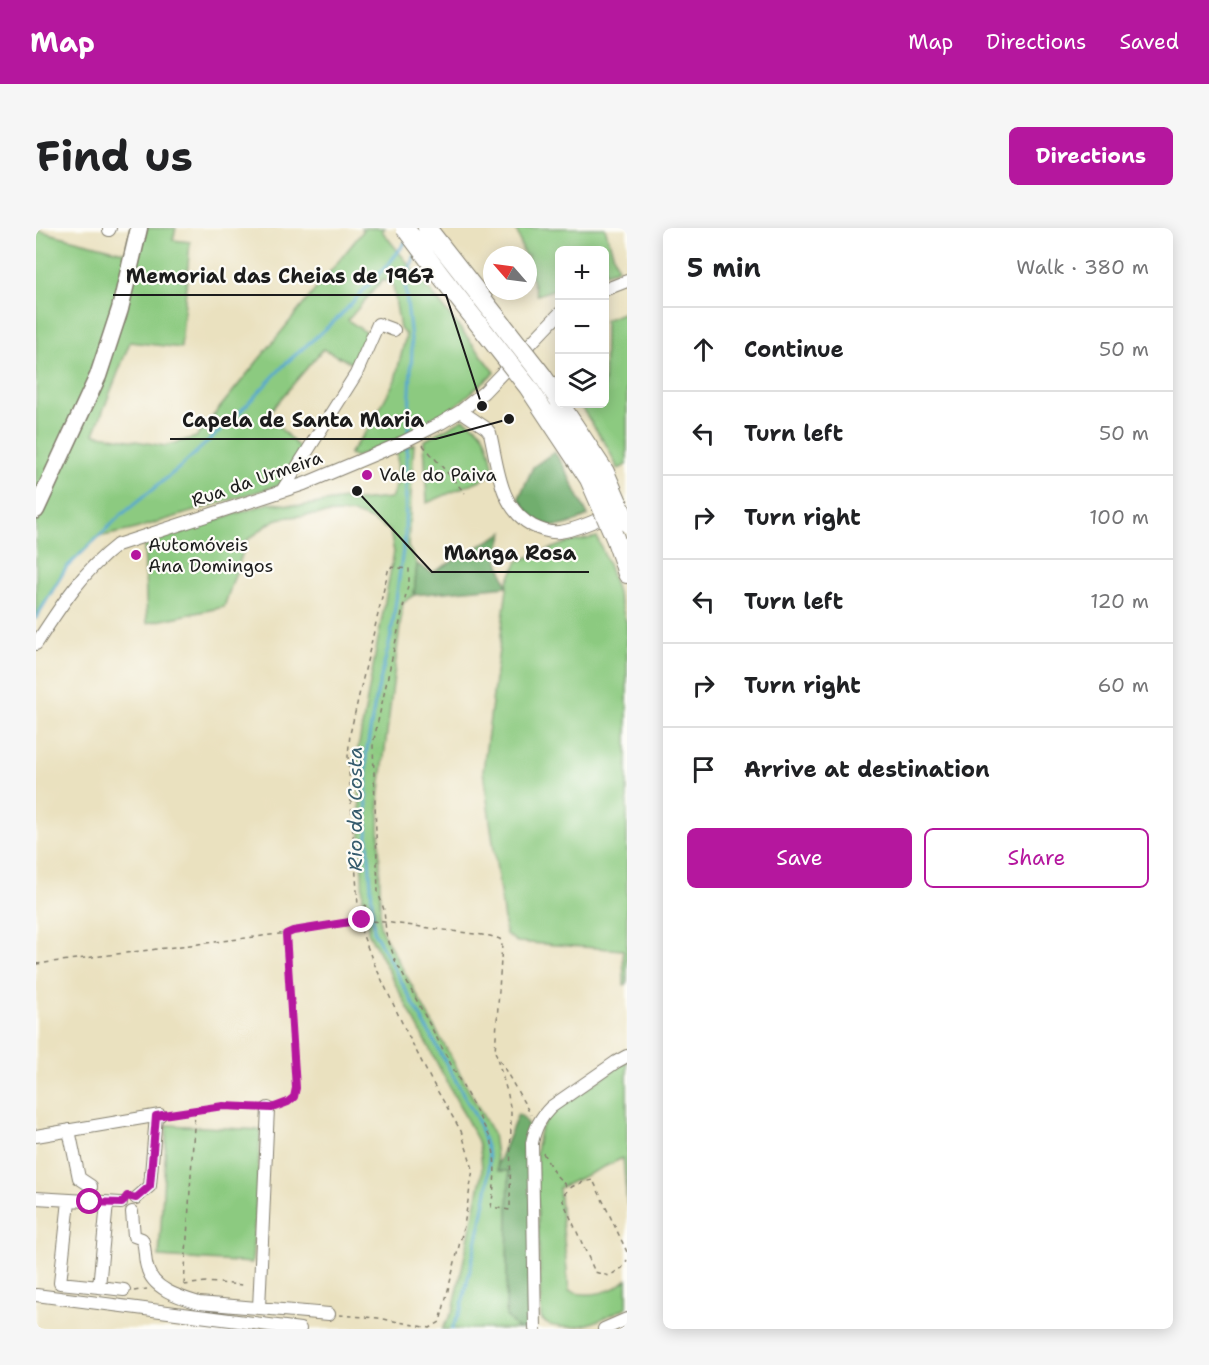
<!DOCTYPE html>
<html lang="en">
<head>
<meta charset="utf-8">
<style>
	body { margin:0; font-family:"Shantell Sans",sans-serif; background:#f6f6f6; color:#202124 }
	.controls { position:absolute; right:18px; top:18px; display:grid; overflow:hidden; border-radius:9px; box-shadow:0 3px 15px #0003 }
	.controls button { width:54px; height:54px; display:grid; place-items:center; padding:0; border:0; border-bottom:2px solid #e0e0e0; background:#fff; color:#202124; font:30px sans-serif }
	.compass { position:absolute; left:447px; top:18px; width:54px; height:54px; border-radius:50%; background:#fff; box-shadow:0 3px 15px #0003; rotate:298deg }
	.stop { position:absolute; width:18px; height:18px; margin:-14px; border:4px solid #b5179e; border-radius:50%; background:#fff }
	.stop.end { background:#b5179e; border-color:#fff; box-shadow:0 2px 6px #0008 }
	.list { margin:0; padding:0; list-style:none }
	h2 { display:flex; justify-content:space-between; align-items:center; height:78px; margin:0; padding:0 24px; font-size:26px }
	h2 small { font-size:20px; font-weight:400; color:#757577 }
	.list li { display:grid; grid-template-columns:39px 1fr auto; gap:18px; align-items:center; box-sizing:border-box; height:84px; padding:0 24px; border-top:2px solid #e0e0e0 }
	.list b { display:block; font-size:22px; white-space:nowrap }
	.list em { font-size:20px; font-style:normal; color:#757577 }
	.actions { display:flex; gap:12px; padding:18px 24px }
	.actions a { flex:1; padding:14px 0; border:2px solid #b5179e; border-radius:9px; text-align:center; font-size:21px; color:#b5179e }
	.actions .main { background:#b5179e; color:#fff }
	.icon { flex:none; width:33px; height:33px; fill:none; stroke:currentColor; stroke-width:2; stroke-linecap:round; stroke-linejoin:round }
	.map { position:relative; flex:none; width:591px; height:1101px; overflow:hidden; border-radius:9px }
	header { display:flex; align-items:center; gap:36px; box-sizing:border-box; height:84px; padding:0 30px; background:#b5179e; color:#fff }
	header strong { font-size:28px }
	nav { display:flex; gap:33px; margin-inline-start:auto; font-size:21px }
	.intro { display:flex; align-items:center; justify-content:space-between; box-sizing:border-box; height:144px; padding:0 36px }
	h1 { margin:0; font-size:42px }
	.button { padding:15px 27px; border-radius:9px; background:#b5179e; color:#fff; font-size:21px; font-weight:700 }
	main { display:flex; gap:36px; padding:0 36px }
	aside { flex:1; background:#fff; border-radius:9px; box-shadow:0 3px 15px #0003 }
	.map>svg:first-child { display:block }
	.green { fill:#8cca80; stroke:#54734e; stroke-width:1.5 }
	.forest { fill:#71ae6e; stroke:#466545; stroke-width:1.5 }
	.lines { fill:none; stroke-linecap:round; stroke-linejoin:round }
	.stream { stroke:#54a7cf; stroke-width:3 }
	.minor-casing { stroke:#837e6e; stroke-width:14 }
	.major-casing { stroke:#837e6e; stroke-width:19 }
	.highway-casing { stroke:#837e6e; stroke-width:20 }
	.path { stroke:#837e6e; stroke-width:1.5; stroke-dasharray:4.5 4.5; stroke-linecap:butt }
	.minor { stroke:#fff; stroke-width:12 }
	.major { stroke:#fff; stroke-width:16 }
	.highway { stroke:#fff; stroke-width:18 }
	.highway-bridge-casing { stroke:#837e6e; stroke-width:20; stroke-linecap:butt }
	.highway-bridge { stroke:#fff; stroke-width:18 }
	.route { stroke:#b5179e; stroke-width:8 }
	.poi-dot { fill:#b5179e; stroke:#fdfcf7; stroke-width:2 }
	.labels { text-anchor:middle; stroke-width:4.5; stroke-linejoin:round; paint-order:stroke }
	.poi-label { font-size:18px; fill:#1c1c1c; stroke:#fdfcf7; text-anchor:start }
	.street-label { font-size:18px; fill:#1c1c1c; stroke:#fdfcf7 }
	.water-label { font-size:20px; font-style:italic; fill:#355b6d; stroke:#fdfcf7 }
	.leader { fill:none; stroke:#1c1c1c; stroke-width:2 }
	.callout-dot { fill:#1c1c1c; stroke:#fdfcf7; stroke-width:2 }
	.callout-label { font-size:20px; text-anchor:middle; font-weight:bold; fill:#1c1c1c; stroke:#fdfcf7; stroke-width:4.5; stroke-linejoin:round; paint-order:stroke }
</style>
</head>
<body>
<header>
<strong>Map</strong>
<nav><a>Map</a><a>Directions</a><a>Saved</a></nav>
</header>
<div class="intro"><h1>Find us</h1><a class="button">Directions</a></div>
<main>
<div class="map">
<svg width="591" height="1101" viewBox="0 0 591 1101">
	<rect width="100%" height="100%" fill="#fdfcf7"/>
	<filter id="ink" filterUnits="userSpaceOnUse"><feTurbulence type="fractalNoise" baseFrequency=".0167" numOctaves="2"/><feDisplacementMap in="SourceGraphic" scale="12" xChannelSelector="R" yChannelSelector="G"/><feConvolveMatrix kernelMatrix="1 2 1 2 8 2 1 2 1" color-interpolation-filters="sRGB"/></filter>
	<filter id="wash" filterUnits="userSpaceOnUse"><feTurbulence type="fractalNoise" baseFrequency=".008" numOctaves="4" result="noise"/><feDisplacementMap in="SourceGraphic" scale="24" xChannelSelector="R" yChannelSelector="G"/><feGaussianBlur stdDeviation="1.35" result="paint"/><feColorMatrix in="noise" values="0 0 0 0 0 0 0 0 0 0 0 0 0 0 0 0 0 1.4 0 .05"/><feComposite in="paint" operator="in"/></filter>
	<g filter="url(#wash)">
		<rect width="100%" height="100%" fill="#eae1bf"/>
		<path class="green" d="M111,0H140L137,12L154,14L145,120L94,114L58,206L129,218L160,209L327,3L325,0H349L346,3L459,144L423,175L384,201L320,229L313,226L335,197L359,152L370,107L364,101L357,57L347,51L312,92L332,106L320,137L287,121L231,187L265,221L243,257L96,302L62,309L30,340L0,390V2L103,28Z
			M480,0H569L582,41L569,45L568,22H524L523,60L501,67L492,39V27H488Z
			M591,83V237L582,241L571,218L543,176H568L569,92Z
			M427,191C454,204 452,216 458,243L456,247L391,275L388,213Z
			M378,216L372,319L381,336L378,367L367,374L343,570L344,697L347,705L457,906L462,943H473L470,1088L482,1101H406L417,1083L445,951C447,938 445,927 442,913L332,704L331,684L327,674L322,521L358,324L354,303C323,282 310,283 275,287C264,288 252,288 242,291C230,295 222,306 211,312L188,379L111,395L108,316L119,311L234,275L265,278L308,271L321,273L355,270L362,253L361,224Z
			M561,309L573,339L591,396V756L588,757L587,722L481,714L470,706L447,543L472,353L482,333L530,315Z
			M591,833V977L587,930L523,960L533,1063C552,1070 577,1065 591,1051V1079C569,1089 551,1101 526,1099C517,1098 511,1098 505,1090L500,924L504,902L514,886Z
			M131,897L225,902L216,1035L123,1029Z"/>
		<path class="forest" d="M518,224L527,237L552,288C517,304 505,304 483,270L497,239Z
			M468,304L461,327L471,358L378,367L381,336L396,345Z
			M482,886L488,890L495,904L496,1101H482L470,1088L473,943H462V935Z"/>
		<g class="lines">
			<path class="stream" d="M372,207L376,121L369,55L379,27
				M371,216L369,307L355,408L339,474L330,527L331,599L338,704L442,893L453,929L452,957L445,994L425,1081L416,1101
				M0,390L30,340L85,287L143,240L203,185L250,135L302,90L355,33L371,12"/>
		</g>
	</g>
	<g filter="url(#ink)">
		<g class="lines">
			<g class="minor-casing">
				<path id="minor" d="M73,2L74,0
					M568,62L591,53
					M425,183L450,200L454,205C462,238 463,280 497,298C505,302 514,305 523,304C541,302 559,292 576,286
					M246,263L320,146L342,96L358,102
					M0,416C24,379 46,344 81,317L268,256L361,217L405,195L425,183L448,164L524,85
					M33,902L43,950L55,958L54,974
					M0,908L124,887
					M0,970L85,975
					M100,970L114,958L120,888
					M33,973L24,1055L63,1059L71,975
					M96,984L98,1008L106,1011C110,1020 108,1030 111,1039C116,1061 143,1069 163,1075L293,1086
					M63,1059L88,1062
					M0,1067L264,1101
					M223,1080L232,880
					M499,1101L496,915C499,900 504,890 515,879L580,834L591,828
					M568,1101L591,1091"/>
			</g>
			<g class="major-casing">
				<path id="major" d="M0,282L62,148L84,81L103,0"/>
			</g>
			<g class="highway-casing">
				<path id="highway" d="M587,333L591,346"/>
			</g>
			<path class="path" d="M387,217L429,265
				M326,682L322,678L312,528L314,506L353,339L373,341V353L337,516L342,664L348,682L350,705L359,732L455,911C461,935 459,955 455,979L474,982L475,885L472,867L461,830
				M0,736L251,705
				M241,878C253,874 257,872 260,860L250,706L257,703L321,692L348,694L454,708L464,711L466,716L459,824L495,887
				M134,886L187,878L222,879
				M507,925L518,945L532,960
				M591,1024L557,952C546,954 526,959 527,973L559,1044L573,1048L586,1040L591,1032
				M148,1057L159,883
				M148,1057L170,1054L207,1057
				M98,1063L111,1061
				M303,1087L342,1090L394,1100L404,1094L428,998L437,941L425,903L395,852L369,801L336,731L321,692L332,673"/>
			<use href="#minor" class="minor"/>
			<use href="#major" class="major"/>
			<use href="#highway" class="highway"/>
			<g class="highway-bridge-casing">
				<path id="highway-bridge" d="M369,0L405,48L492,159L553,251L579,310L587,333
					M391,0L506,147L524,174
					M524,176L569,244L591,295"/>
			</g>
			<use href="#highway-bridge" class="highway-bridge"/>
		</g>
	</g>
	<g class="lines" filter="url(#ink)">
		<path class="route" d="M54,974L86,975L91,968L100,970L114,958L120,888L187,878L236,880L252,874L258,869L260,860L250,706L257,703L326,692"/>
	</g>
	<g class="poi-dot">
		<circle cx="331" cy="247" r="6"/>
		<circle cx="100" cy="327" r="6"/>
	</g>
	<g class="labels">
		<g class="poi-label">
			<text x="343" y="253">Vale do Paiva</text>
			<text x="112" y="323">Automóveis<tspan x="112" dy="21">Ana Domingos</tspan></text>
		</g>
		<g class="street-label">
			<text transform="translate(221 251) rotate(-19)" y="6">Rua da Urmeira</text>
		</g>
		<g class="water-label">
			<text transform="translate(319 581) rotate(-90)" y="7">Rio da Costa</text>
		</g>
	</g>
	<path class="leader" d="M446 178L410 67H77M473 191L400 211H134M321 263L396 344H553"/>
	<g class="callout-dot">
		<circle cx="446" cy="178" r="6"/>
		<circle cx="473" cy="191" r="6"/>
		<circle cx="321" cy="263" r="6"/>
	</g>
	<g class="callout-label">
		<text x="244" y="55">Memorial das Cheias de 1967</text>
		<text x="267" y="199">Capela de Santa Maria</text>
		<text x="474" y="332">Manga Rosa</text>
	</g>
</svg>
<div class="controls">
<button>+</button>
<button>−</button>
<button><svg class="icon" aria-label="layers" viewBox="0 0 24 24"><path d="M12 4l9 5-9 5-9-5zM3 14l9 5 9-5"/></svg></button>
</div>
<svg class="compass" viewBox="-18 -18 36 36"><path d="M0-13l5 13h-10z" fill="#e53935"/><path d="M0 13l5-13h-10z" fill="#757577"/></svg>
<div class="stop" style="left:54px;top:974px"></div>
<div class="stop end" style="left:326px;top:692px"></div>
</div>
<aside>
<h2>5 min<small>Walk · 380 m</small></h2>
<ul class="list">
<li><svg class="icon" aria-label="ahead" viewBox="0 0 24 24"><path d="M12 20V5M6 11l6-6 6 6"/></svg><div><b>Continue</b></div><em>50 m</em></li>
<li><svg class="icon" aria-label="left" viewBox="0 0 24 24"><path d="M17 20v-9H6M10 6l-5 5 5 5"/></svg><div><b>Turn left</b></div><em>50 m</em></li>
<li><svg class="icon" aria-label="right" viewBox="0 0 24 24"><path d="M7 20v-9h11M14 6l5 5-5 5"/></svg><div><b>Turn right</b></div><em>100 m</em></li>
<li><svg class="icon" aria-label="left" viewBox="0 0 24 24"><path d="M17 20v-9H6M10 6l-5 5 5 5"/></svg><div><b>Turn left</b></div><em>120 m</em></li>
<li><svg class="icon" aria-label="right" viewBox="0 0 24 24"><path d="M7 20v-9h11M14 6l5 5-5 5"/></svg><div><b>Turn right</b></div><em>60 m</em></li>
<li><svg class="icon" aria-label="arrive" viewBox="0 0 24 24"><path d="M6 21V4h12l-3 4 3 4H6"/></svg><div><b>Arrive at destination</b></div></li>
</ul>
<div class="actions"><a class="main">Save</a><a>Share</a></div>
</aside>
</main>
</body>
</html>
